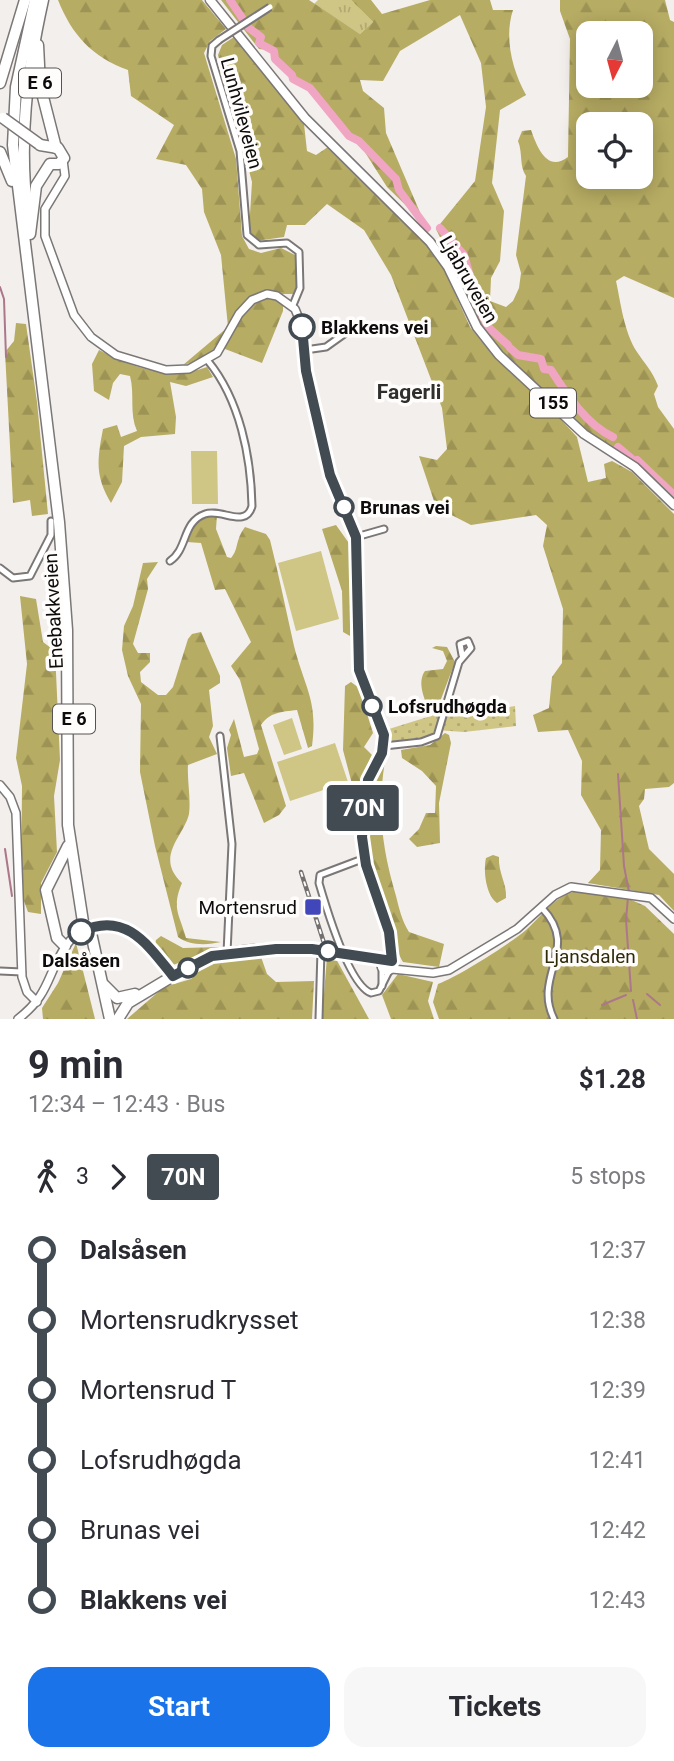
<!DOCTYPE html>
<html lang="en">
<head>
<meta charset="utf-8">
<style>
	:root { --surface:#fff; --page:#f7f7f7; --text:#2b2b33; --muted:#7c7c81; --accent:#1a73e8 }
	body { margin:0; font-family:Roboto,sans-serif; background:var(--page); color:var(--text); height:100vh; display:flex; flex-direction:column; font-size:26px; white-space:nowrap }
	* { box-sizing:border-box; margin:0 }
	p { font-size:23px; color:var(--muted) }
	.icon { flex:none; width:38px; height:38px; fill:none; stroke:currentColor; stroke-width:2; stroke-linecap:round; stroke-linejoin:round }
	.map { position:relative; height:1019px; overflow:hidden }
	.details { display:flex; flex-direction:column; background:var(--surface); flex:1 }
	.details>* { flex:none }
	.badge { padding:0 14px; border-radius:5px; font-size:24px; line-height:46px }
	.needle { width:46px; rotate:186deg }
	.fabs { position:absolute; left:576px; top:21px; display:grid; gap:14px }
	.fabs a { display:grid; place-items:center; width:77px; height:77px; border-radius:14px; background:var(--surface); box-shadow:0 4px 18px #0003; font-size:35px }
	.map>.badge { position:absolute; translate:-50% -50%; box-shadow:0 0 0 4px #fff }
	.legs { display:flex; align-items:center; gap:10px; height:77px; padding:0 28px; font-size:23px }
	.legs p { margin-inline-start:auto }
	.overview { display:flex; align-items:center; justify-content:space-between; height:119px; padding:0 28px }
	h1 { font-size:38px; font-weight:700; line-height:52px }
	.primary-button { display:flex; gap:14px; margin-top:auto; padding:14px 28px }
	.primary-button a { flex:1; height:80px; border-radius:21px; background:var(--accent); color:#fff; font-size:28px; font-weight:700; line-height:80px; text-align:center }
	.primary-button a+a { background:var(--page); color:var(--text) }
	ul { padding:0 28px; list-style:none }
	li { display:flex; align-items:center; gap:24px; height:70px; font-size:26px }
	li i { display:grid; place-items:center; width:10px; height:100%; margin:0 9px; background:currentColor }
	li i::after { content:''; width:18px; height:18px; margin:-9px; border:5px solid; border-radius:50%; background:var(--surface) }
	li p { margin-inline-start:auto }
	li:first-child i { background:linear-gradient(#0000 50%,currentColor 0) }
	li:last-child i { background:linear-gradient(currentColor 50%,#0000 0) }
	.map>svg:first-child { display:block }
	.grass { fill:url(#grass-tufts) }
	.forest { fill:url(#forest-firs); fill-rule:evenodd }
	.park { fill:url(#park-dots) }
	.pitch { fill:#cfc585 }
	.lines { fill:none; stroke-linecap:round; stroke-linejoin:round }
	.stream { stroke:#ac778b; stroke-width:2 }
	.river { stroke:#f0a5c2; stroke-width:8 }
	.street-casing { stroke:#7b7776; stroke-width:9 }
	.secondary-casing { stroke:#7b7776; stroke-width:10 }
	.primary-casing { stroke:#7b7776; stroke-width:11 }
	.highway-casing { stroke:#7b7776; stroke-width:13 }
	.street { stroke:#fff; stroke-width:5 }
	.secondary { stroke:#fff; stroke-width:7 }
	.primary { stroke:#fff; stroke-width:8 }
	.highway { stroke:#fff; stroke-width:10 }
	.rail-casing { stroke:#73706f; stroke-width:4.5 }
	.rail { stroke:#fffdfc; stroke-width:2; stroke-dasharray:5; stroke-linecap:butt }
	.street-bridge-casing { stroke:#7b7776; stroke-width:9; stroke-linecap:butt }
	.secondary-bridge-casing { stroke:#7b7776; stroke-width:10; stroke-linecap:butt }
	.highway-bridge-casing { stroke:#7b7776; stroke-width:13; stroke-linecap:butt }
	.street-bridge { stroke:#fff; stroke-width:5 }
	.secondary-bridge { stroke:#fff; stroke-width:7 }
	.highway-bridge { stroke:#fff; stroke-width:10 }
	.line-1-casing { stroke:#fff; stroke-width:16 }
	.line-1 { stroke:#424a52; stroke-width:10 }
	.stop-1-dot { fill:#fff; stroke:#424a52; stroke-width:3.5 }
	.poi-dot { fill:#4246bb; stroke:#fffdfc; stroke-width:2.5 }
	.labels { text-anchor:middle; stroke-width:7; stroke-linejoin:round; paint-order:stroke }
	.shield { fill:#fffdfc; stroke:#565453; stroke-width:2 }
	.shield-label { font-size:18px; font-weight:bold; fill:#0d0b0b }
	.street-label { font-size:19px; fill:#0d0b0b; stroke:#fffdfc }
	.stop-label { font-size:19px; font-weight:bold; fill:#0d0b0b; stroke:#fffdfc; text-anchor:start }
	.poi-label { font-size:19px; fill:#0d0b0b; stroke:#fffdfc; text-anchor:end }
	.park-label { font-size:19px; fill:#2f2b09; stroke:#fffdfc }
	.neighbourhood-label { font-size:21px; font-weight:bold; fill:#312f2d; stroke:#fffdfc }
</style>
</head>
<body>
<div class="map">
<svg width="674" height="1019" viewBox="0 0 674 1019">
	<defs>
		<pattern id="grass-tufts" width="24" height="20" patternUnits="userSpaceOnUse" patternTransform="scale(1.75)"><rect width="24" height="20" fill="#cfc585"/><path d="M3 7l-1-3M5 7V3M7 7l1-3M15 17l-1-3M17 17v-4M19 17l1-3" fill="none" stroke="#b1a872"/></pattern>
		<pattern id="forest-firs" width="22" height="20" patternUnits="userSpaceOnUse" patternTransform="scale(1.75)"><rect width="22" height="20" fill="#b7ac63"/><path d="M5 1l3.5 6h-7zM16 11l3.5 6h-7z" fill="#9c9355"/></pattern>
		<pattern id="park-dots" width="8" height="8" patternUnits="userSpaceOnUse" patternTransform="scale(1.75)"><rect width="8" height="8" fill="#cfc585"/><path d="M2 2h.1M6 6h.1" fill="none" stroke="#b1a872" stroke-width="1.8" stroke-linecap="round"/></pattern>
	</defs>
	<rect width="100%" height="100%" fill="#f3efed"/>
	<polygon class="grass" points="318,0 351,0 373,22 360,34 314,4"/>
	<g class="forest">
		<path d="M58 0H202L226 29 210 41 204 53 236 159 242 236 249 249 261 253 281 248 297 256 296 294H283V311L262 363 217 346 205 359 183 365 228 327 221 255 204 212 202 189 186 165 156 159 174 125 131 96 128 70C92 57 72 35 58 0Z"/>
		<path d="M221 0H309L360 34 373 22 351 0H371L382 14 430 0H490L493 10H513C504 37 512 70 526 95L500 110 492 183 504 211 500 261 491 278 490 301 506 307 513 301 519 288 521 273 516 255 526 176C519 166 523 153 518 141L522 131 531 130C537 147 547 173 568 157L570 39 560 11V0H665L670 20 674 22V298L624 276 616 281C621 304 624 332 637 352 645 364 653 372 658 386L654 394 658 407 674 429V502L617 452 590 433 488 338 436 229 475 181 486 107 481 63 460 15 400 51 383 81 360 80 363 91 384 108 386 133 425 224 387 187 361 146 269 50 259 49ZM588 33H640V86H588ZM588 124H640V177H588Z"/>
		<polygon points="234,37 304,124 307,151 316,155 328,147 427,244 444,269 470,327 495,358 546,403 577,437 588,482 606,478 604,464 612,461 632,472 674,514 674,783 669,787 645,789 644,799 639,806 649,849 674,874 674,911 659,895 588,883 600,870 601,830 581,795 582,761 568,730 538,732 533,715 549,708 552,677 562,663 563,609 543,546 547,525 536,515 471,525 436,507 419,456 437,460 447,449 442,408 391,275 364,230 327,204 305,225 287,225 284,237 256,241 249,230 252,182 218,55 222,45"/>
		<polygon points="16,323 26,324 37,402 48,514 32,516 30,500 13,503 5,352 14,341"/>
		<path d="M99 350C135 368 168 381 207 367L213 377 186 386 170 382 176 417 175 434 141 437 124 446 122 482 111 503C95 476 97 460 103 429L117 425 121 437 137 431C129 413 135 395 130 376L120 374 113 383 109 400 94 391 92 364Z"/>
		<path d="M209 515H217L216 529 227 557 231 558C239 549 235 540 245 527L266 534 270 540C279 575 286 611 294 646 305 689 318 700 312 746L308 748 297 710C281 712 270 712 261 725L286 806 279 815 264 823 244 773 231 776 227 748 231 735 229 730 234 719 244 757 257 754 259 749 240 680 231 666 251 642 225 589 215 590 201 543 187 542 197 522Z"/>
		<polygon points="336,525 351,546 353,579 350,636 343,632 342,591 322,529"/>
		<path d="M158 562 147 579 148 589 133 644 138 653H150V662L140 672 141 682 158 695H166L173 687 188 639 192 634 201 632 220 676V683L209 690 213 726 209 737 217 754 188 765C187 780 191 799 189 814 184 836 154 857 182 883 171 909 180 915 186 938L221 942C208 945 189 946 178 937L155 846 140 772 141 704 128 676 122 650 124 626 133 606 143 563Z"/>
		<polygon points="20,596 36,599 43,642 55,651 60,760 54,796 57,852 41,883 41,914 28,912 21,893 22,786 16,758 27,664"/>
		<path d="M436 646 447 647 455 662 438 707 429 710C424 698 417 682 425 671L443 669 447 661 443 651 432 648Z"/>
		<polygon points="351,682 359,688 373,733 364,747 372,755 363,776 356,830 354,812 344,791 352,784 343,750 345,686"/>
		<polygon points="445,733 449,735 451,743 439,803 440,843 417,847 409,839 419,829 426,813 435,813 436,786 422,771 402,758 401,750 430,745"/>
		<path d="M385 761C377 809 382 849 396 896 399 908 402 921 409 932L444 944 439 967 403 962C384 927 340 786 385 761Z"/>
		<path d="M493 855 499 857C498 873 507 883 506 898L497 903C486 895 483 871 486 858Z"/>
		<path d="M583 890 627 898 645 906 674 934V1019H439L433 1002 438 984C459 976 508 945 526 930 544 914 557 892 583 890Z"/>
		<polygon points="161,936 183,948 220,947 173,965 155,945 156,940"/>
		<polygon points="76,943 95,1019 43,1019 42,1008 58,983"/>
		<polygon points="260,954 267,974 276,982 314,981 312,1019 127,1019 164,987 191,979 210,960"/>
		<polygon points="327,957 335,957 369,1019 322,1019"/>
		<polygon points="398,974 433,982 428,1001 434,1019 391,1019 382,995"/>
	</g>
	<path class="park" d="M515 706 516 726 464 732 436 730C427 740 406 742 392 742L389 729 434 715 472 714Z"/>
	<g class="pitch">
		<polygon points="191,451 217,451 218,504 192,504"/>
		<polygon points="321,551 339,619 296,631 278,563"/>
		<polygon points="292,718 302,749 284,755 273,725"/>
		<polygon points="335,743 348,782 290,801 277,762"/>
	</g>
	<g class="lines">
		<g class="stream">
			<polyline points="0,287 4,299 6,357"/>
			<polyline points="618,774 624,866 629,892"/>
			<polyline points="5,849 12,896"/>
			<polyline points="628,897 626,920 631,991"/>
			<polyline points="647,994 660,1005"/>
			<polyline points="633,1000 637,1019"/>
			<polyline points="602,1005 626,995"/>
		</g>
		<g class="river">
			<polyline points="230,0 249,28 261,37 259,43 274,51 275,59 292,75 293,79 310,88 349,136 359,141 396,179 399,190 427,228"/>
			<polyline points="440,228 464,255 480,311 488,327 508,345"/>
			<path d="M510 348 518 355 541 359 544 369 551 370C567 395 587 425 613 437"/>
			<polyline points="618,447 631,458"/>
			<polyline points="637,460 674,495"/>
		</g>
		<g class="street-casing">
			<g id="street">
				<polyline points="219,40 212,46 211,56 240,151 247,235 259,245 287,243 299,252 300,288 293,305"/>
				<polyline points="305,350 326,347 347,332"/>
				<polyline points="356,537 384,529"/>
				<path d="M170 561C188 549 182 522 205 514 221 508 246 529 252 506 251 457 240 400 208 361"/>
				<polyline points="0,568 13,578 30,576 51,535 51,521"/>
				<polyline points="220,736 232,844 227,953"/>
				<polyline points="384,746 421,742 437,736 459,662 471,648 468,641 460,644 462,655"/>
				<path d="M365 858 320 875 319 883C326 907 349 985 371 993L379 991 389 971"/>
				<path d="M542 908C581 949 532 975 554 1019"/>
				<polyline points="382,969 382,986"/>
				<polyline points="0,971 22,972"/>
				<polyline points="319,1019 321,950"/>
			</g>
		</g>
		<g class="secondary-casing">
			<g id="secondary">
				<path d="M63 160 65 176 45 209V236L74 315 91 337 116 355 166 370 189 369 217 353 239 314 252 300 267 294 277 296 295 309 302 326 306 371 330 475 356 537 359 670 384 742C383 755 374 763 369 776 362 795 361 820 362 841 365 881 398 920 392 961"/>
				<polyline points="0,785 10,797 16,813 22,977 27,992 37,1002"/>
				<polyline points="357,956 384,961"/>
				<circle cx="387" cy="965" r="6"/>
				<polyline points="392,969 433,973 449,970 517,929 555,895 571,887 651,898 674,919"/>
				<path d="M18 1019C50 994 46 977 65 947 71 938 80 931 91 927 130 913 152 949 173 976 186 969 198 960 212 956 249 945 299 945 337 952"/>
			</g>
		</g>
		<g class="primary-casing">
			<polyline id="primary" points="210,0 305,118 430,242 448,267 477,327 499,355 584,434 635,467 674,505"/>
		</g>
		<g class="highway-casing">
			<g id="highway">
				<polyline points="35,0 16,87 13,145 59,522 67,630 68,825 83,922"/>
				<polyline points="38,45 40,85 56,148"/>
				<polyline points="0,83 25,0"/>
				<polyline points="0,152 12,181"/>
				<path d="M28 216C18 142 27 72 43 0"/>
				<polyline points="30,234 36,186 50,164 59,164 64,158 58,148 40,145"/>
				<polyline points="91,933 110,1019"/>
				<polyline points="65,946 57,938 46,890 68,846"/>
				<polyline points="104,985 117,998 135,994"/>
				<polyline points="118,1019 128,1003 173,976"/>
			</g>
		</g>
		<use href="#street" class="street"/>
		<use href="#secondary" class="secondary"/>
		<use href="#primary" class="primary"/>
		<use href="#highway" class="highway"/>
		<g class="rail-casing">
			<polyline id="rail" points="301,872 324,943"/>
		</g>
		<use href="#rail" class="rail"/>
		<g class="street-bridge-casing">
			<polyline id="street-bridge" points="219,40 270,7"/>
		</g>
		<g class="secondary-bridge-casing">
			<polyline id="secondary-bridge" points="337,952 357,956"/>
		</g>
		<g class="highway-bridge-casing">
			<g id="highway-bridge">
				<polyline points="3,118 39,144"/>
				<polyline points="83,922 86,936"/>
			</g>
		</g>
		<use href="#street-bridge" class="street-bridge"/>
		<use href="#secondary-bridge" class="secondary-bridge"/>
		<use href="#highway-bridge" class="highway-bridge"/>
	</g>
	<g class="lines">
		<g class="line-1-casing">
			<path id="line-1" d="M81 932C125 910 148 945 173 976L212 956 276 949H312L392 961 389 932 366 865 362 837 368 780 382 753 384 735 359 670 356 537 330 475 306 371 302 327"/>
		</g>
		<use href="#line-1" class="line-1"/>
	</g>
	<g class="stop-1-dot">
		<circle cx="302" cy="327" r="12"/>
		<circle cx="344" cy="507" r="9"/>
		<circle cx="372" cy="706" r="9"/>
		<circle cx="81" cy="932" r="12"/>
		<circle cx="328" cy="951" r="9"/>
		<circle cx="188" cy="968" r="9"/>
	</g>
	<rect class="poi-dot" x="304" y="898" width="18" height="18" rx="3.5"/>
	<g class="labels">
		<g class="shield">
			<rect x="19" y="68.5" width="42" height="29" rx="5"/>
			<rect x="530" y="388.5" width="46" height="29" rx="5"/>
			<rect x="53" y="704.5" width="42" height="29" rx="5"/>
		</g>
		<g class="shield-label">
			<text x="40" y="89">E 6</text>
			<text x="553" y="409">155</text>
			<text x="74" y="725">E 6</text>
		</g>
		<g class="street-label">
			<text transform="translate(242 113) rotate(75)" y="7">Lunhvileveien</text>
			<text transform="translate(469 279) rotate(60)" y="7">Ljabruveien</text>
			<text transform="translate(53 611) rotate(-93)" y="7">Enebakkveien</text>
		</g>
		<g class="stop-label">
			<text x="321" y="334">Blakkens vei</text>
			<text x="360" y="514">Brunas vei</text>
			<text x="388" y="713">Lofsrudhøgda</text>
			<text x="81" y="967" text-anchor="middle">Dalsåsen</text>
		</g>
		<g class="poi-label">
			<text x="297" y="914">Mortensrud</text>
		</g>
		<g class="park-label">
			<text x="590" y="963">Ljansdalen</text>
		</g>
		<g class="neighbourhood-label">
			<text x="409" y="399">Fagerli</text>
		</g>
	</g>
</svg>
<div class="fabs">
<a><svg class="needle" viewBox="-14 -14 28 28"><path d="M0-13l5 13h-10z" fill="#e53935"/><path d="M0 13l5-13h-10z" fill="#7c7c81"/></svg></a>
<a><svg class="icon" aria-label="locate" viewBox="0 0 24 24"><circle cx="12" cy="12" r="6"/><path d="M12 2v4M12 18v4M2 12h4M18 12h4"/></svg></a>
</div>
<b class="badge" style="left:363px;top:808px;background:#424a52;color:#fff">70N</b>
</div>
<section class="details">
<div class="overview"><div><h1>9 min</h1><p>12:34 – 12:43 · Bus</p></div><b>$1.28</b></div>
<div class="legs"><svg class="icon" aria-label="walk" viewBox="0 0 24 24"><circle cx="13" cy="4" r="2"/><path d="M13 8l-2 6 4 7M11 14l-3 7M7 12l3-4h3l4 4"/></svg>3<svg class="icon" aria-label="forward" viewBox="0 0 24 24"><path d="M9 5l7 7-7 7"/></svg><b class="badge" style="background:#424a52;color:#fff">70N</b><p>5 stops</p></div>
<ul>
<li><i style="color:#424a52"></i><b>Dalsåsen</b><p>12:37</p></li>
<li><i style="color:#424a52"></i><span>Mortensrudkrysset</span><p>12:38</p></li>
<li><i style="color:#424a52"></i><span>Mortensrud T</span><p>12:39</p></li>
<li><i style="color:#424a52"></i><span>Lofsrudhøgda</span><p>12:41</p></li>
<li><i style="color:#424a52"></i><span>Brunas vei</span><p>12:42</p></li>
<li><i style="color:#424a52"></i><b>Blakkens vei</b><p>12:43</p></li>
</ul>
<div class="primary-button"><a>Start</a><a>Tickets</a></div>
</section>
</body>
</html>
